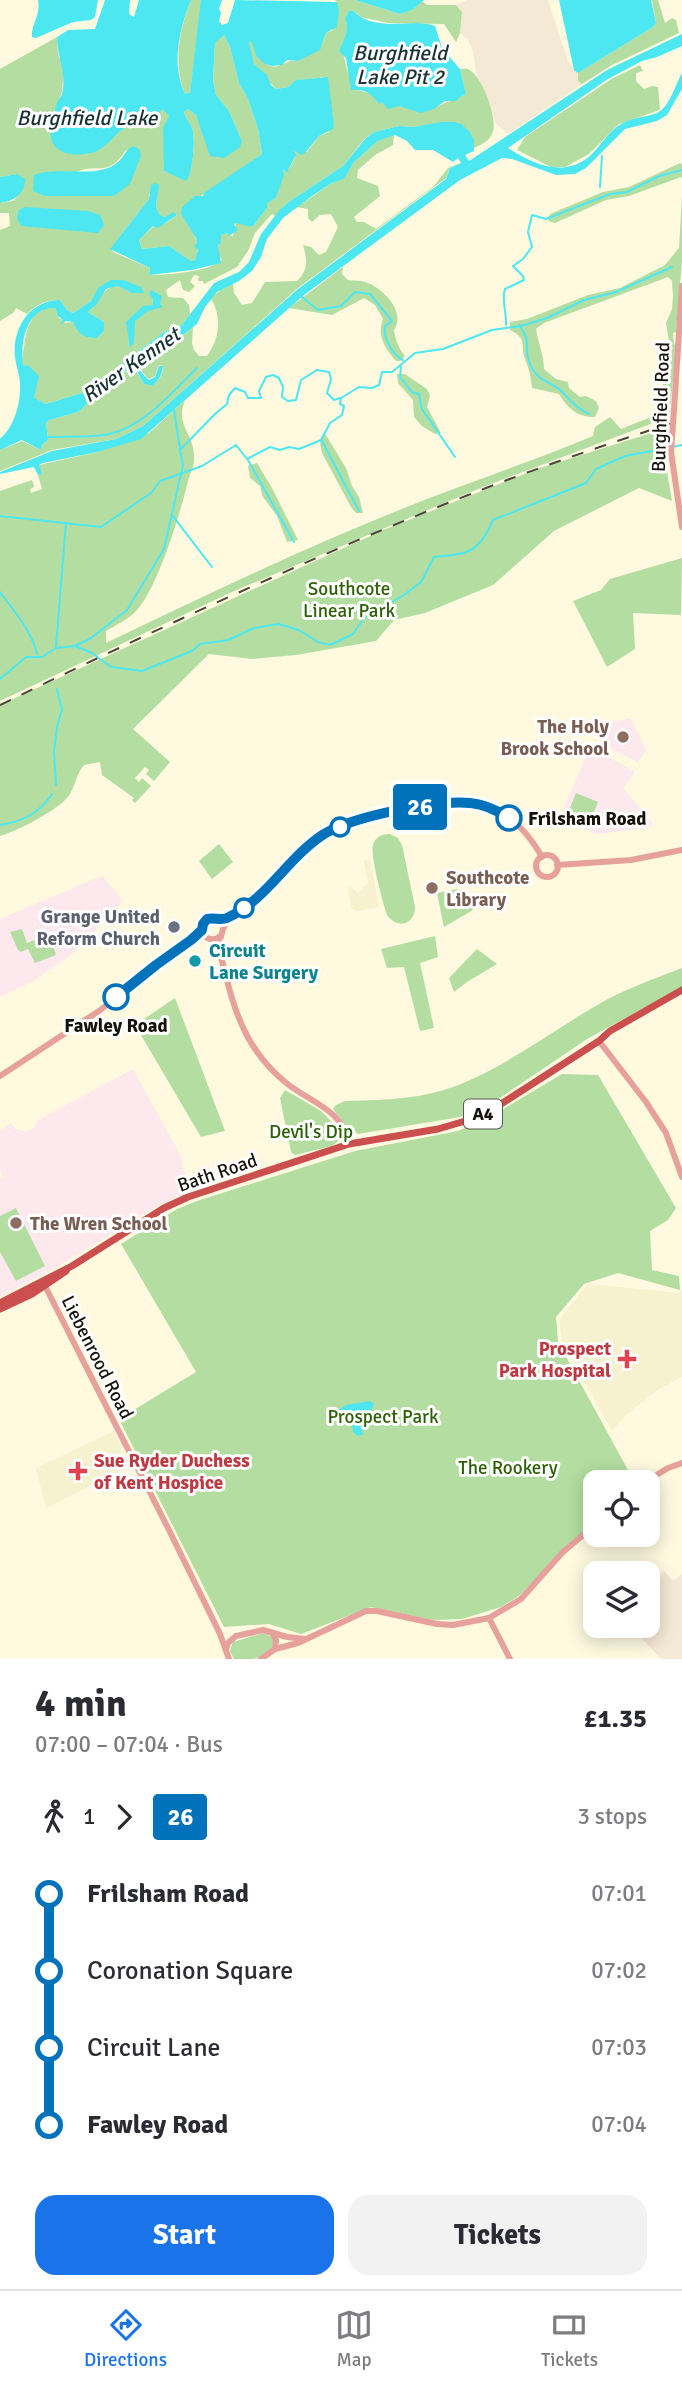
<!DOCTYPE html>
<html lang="en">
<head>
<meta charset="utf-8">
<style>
	:root { --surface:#fff; --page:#f2f2f3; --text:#2b2b33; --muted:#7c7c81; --line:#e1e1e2; --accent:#1a73e8 }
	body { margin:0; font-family:Signika,sans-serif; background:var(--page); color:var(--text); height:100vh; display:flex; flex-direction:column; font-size:26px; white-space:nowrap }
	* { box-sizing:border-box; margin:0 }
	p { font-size:23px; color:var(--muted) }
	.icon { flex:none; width:38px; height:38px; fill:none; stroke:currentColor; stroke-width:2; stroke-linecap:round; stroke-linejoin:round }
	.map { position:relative; height:1659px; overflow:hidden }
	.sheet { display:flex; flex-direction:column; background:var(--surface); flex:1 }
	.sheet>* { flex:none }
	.badge { padding:0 14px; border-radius:5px; font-size:24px; line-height:46px }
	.controls { position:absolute; left:583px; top:1470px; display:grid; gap:14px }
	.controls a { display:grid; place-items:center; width:77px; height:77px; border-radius:14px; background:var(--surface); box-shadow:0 4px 18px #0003; font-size:35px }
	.map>.badge { position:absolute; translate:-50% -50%; box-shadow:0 0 0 4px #fff }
	.legs { display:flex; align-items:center; gap:10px; height:77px; padding:0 35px; font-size:23px }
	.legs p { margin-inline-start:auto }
	.overview { display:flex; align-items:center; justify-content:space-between; height:119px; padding:0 35px }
	h1 { font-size:38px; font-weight:800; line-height:52px }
	.cta { display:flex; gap:14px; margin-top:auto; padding:14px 35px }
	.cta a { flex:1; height:80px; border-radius:21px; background:var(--accent); color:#fff; font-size:28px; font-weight:800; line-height:80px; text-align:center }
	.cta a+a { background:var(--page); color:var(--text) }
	ul { padding:0 35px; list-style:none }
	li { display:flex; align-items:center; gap:24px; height:77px; font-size:26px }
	li i { display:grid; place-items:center; width:10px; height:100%; margin:0 9px; background:currentColor }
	li i::after { content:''; width:18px; height:18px; margin:-9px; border:5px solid; border-radius:50%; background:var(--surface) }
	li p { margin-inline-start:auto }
	li:first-child i { background:linear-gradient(#0000 50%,currentColor 0) }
	li:last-child i { background:linear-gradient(currentColor 50%,#0000 0) }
	.tab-bar { display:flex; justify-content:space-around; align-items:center; height:98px; border-top:2px solid var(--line); background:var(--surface); font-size:19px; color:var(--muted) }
	.tab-bar a { display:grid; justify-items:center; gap:4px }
	.tab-bar .active { color:var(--accent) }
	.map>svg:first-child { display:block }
	.built { fill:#f6f1cf }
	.industrial { fill:#f4e9d4 }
	.education { fill:#fde8ee }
	.green { fill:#b4dda1; fill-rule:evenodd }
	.water { fill:#4de7f1 }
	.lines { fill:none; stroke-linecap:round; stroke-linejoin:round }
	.stream { stroke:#4de7f1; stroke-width:2 }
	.tertiary { stroke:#e7a19c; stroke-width:6 }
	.primary { stroke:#cb4f4e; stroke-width:7 }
	.rail { stroke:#4b483b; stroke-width:2; stroke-dasharray:12 12; stroke-linecap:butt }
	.tertiary-bridge { stroke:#e7a19c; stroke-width:6 }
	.line-1-casing { stroke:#fff; stroke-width:16 }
	.line-1 { stroke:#0072bc; stroke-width:10 }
	.education-dot { fill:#8d6e63; stroke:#fff; stroke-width:2.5 }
	.stop-1-dot { fill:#fff; stroke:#0072bc; stroke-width:3.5 }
	.worship-dot { fill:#6b7280; stroke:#fff; stroke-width:2.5 }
	.culture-dot { fill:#0f9aa8; stroke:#fff; stroke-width:2.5 }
	.health-dot { fill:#e0444e; stroke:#fff; stroke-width:2.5 }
	.labels { text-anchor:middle; stroke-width:6; stroke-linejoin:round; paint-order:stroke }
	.shield { fill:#fff; stroke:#5a5953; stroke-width:2 }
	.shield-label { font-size:18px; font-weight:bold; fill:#141209 }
	.street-label { font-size:19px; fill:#141209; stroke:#fff }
	.park-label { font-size:19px; fill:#2e6007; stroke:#fff }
	.education-label { font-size:19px; font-weight:bold; fill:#785e54; stroke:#fff; text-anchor:start }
	.stop-label { font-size:19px; font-weight:bold; fill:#141209; stroke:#fff; text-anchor:start }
	.worship-label { font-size:19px; font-weight:bold; fill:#5b616d; stroke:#fff; text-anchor:end }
	.culture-label { font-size:19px; font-weight:bold; fill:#0d838f; stroke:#fff; text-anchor:start }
	.health-label { font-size:19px; font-weight:bold; fill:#be3a42; stroke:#fff; text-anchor:end }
	.water-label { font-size:21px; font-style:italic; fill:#193233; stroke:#fff }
</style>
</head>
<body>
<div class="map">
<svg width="682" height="1659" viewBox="0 0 682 1659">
	<rect width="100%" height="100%" fill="#fef9df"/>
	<g class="built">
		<polygon points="370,859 379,907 357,911 352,909 348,891 350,886 358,893 368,883 364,861"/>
		<polygon points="588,1284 678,1293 682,1289 682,1377 657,1390 625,1416 612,1431 562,1342 559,1320"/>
		<polygon points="114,1431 129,1466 46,1508 36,1468"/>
	</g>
	<g class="industrial">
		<polygon points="467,0 548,0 568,61 578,73 578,81 582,84 508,134 495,123 491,108 477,77 473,51 468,40 460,33 462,12 456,5"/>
		<polygon points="664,1571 673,1581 682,1574 682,1659 661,1659 630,1626 648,1626 648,1582"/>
	</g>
	<g class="education">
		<polygon points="630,718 646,750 638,762 605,745 611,722"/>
		<polygon points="589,749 610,758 635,772 623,788 653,824 649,828 596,834 561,816"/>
		<polygon points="102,876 123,901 106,917 83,944 64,960 33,981 0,997 0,919"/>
		<polygon points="133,1069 182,1159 182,1166 192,1190 154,1208 57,1267 0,1297 0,1180 4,1177 0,1170 0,1132 11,1123 15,1129 27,1132 34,1128 37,1121"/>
	</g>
	<g class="green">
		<path d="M191 0H201L202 4 190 93 185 95C173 63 179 31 191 0Z"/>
		<path d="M335 0H355L400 14 412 10 422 1 427 5H456L462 12 460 33 456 42 444 24 388 23 361 17 354 11H349L345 18C349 28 347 38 341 47 346 62 347 76 355 89L371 94 379 103 382 102 386 106H399L424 112 466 94 460 69C466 69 467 68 471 71 483 79 499 121 492 134 489 141 481 145 474 148V140L448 122 413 127 399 126 374 132 364 139 343 166 287 203 275 216 272 214 255 233 248 251 237 267 204 284 203 281H198L199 276 194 275 190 282 195 286 189 292 183 290 180 280 166 290 168 297 183 298 189 305 190 314 181 326 164 332 85 392 46 404 34 399C35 387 40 369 23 365L22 360C26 339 25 307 55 308L59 318 63 320 62 323 73 322C77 333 85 339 97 338L104 331V322L88 312C103 302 98 288 119 286L132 293 141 287 102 285 91 301 73 313 67 310 60 300C46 300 37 304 27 314L16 308 13 313 0 321V230L10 226 9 213H0V203L13 201 21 192 17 174 0 177V69L57 37 58 55 64 65 62 92 54 112 53 127 119 132 125 126 138 123 162 108 169 115 164 171 186 180C193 173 196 138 192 128 190 121 185 119 184 112L188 109 196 115 201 126 242 141 229 111 216 95 213 80 215 43 224 35 230 47 239 83 248 99 258 129 262 154 201 196 181 214C191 229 203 242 195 260L191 261 169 246 142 249 139 240 154 226 166 223 177 215 165 217 159 214 156 206 157 200 149 193V199L111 248 113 252 150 268 149 275C167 275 209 272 222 260L217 252 221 235 226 233 230 236H233L236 223 239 222 251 227 254 225 267 208 266 203 276 198 283 171 288 170 295 158 292 150 307 152 319 136 329 132 323 77C310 80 298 77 288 87L276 89 253 64 249 42 252 41C258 53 264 72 281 65 289 62 289 60 298 61L322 45 326 33 333 30 337 2ZM126 150 141 156 134 170 114 196H45C55 189 66 178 77 172 98 162 107 179 126 150Z"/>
		<polygon points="652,0 658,0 665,23 672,18 676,20 679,33 612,65 582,84 578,81 578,73 653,27 656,23"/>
		<polygon points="640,65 643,71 636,73 636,81 644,89 652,86 658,87 660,109 657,111 619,124 589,154 565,167 551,167 517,150 525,137 613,78"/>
		<path d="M394 135 393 145 375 155 358 170 357 178 378 186 380 196 354 217 357 222H364L376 229 434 186 448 168 461 163 450 168 446 178 298 288 143 426 116 439 52 450 0 471V450L22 441 41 450 42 445 48 440 46 423 49 420 78 412 133 366 144 384 152 386C159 381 163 374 163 366L159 365 155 376 149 379C143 375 141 368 137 362L168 340 180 338 193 327 192 343 194 350 199 356H207C220 338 222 318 211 298L222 289 233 284 234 293 242 305 252 303 265 282 297 281C309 269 307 260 303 245L311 247 319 255 326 252 338 227 331 214 320 215 312 222 308 218V209L297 207 332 183 344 179 354 162 378 141Z"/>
		<polygon points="680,163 682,164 682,178 681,177 629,196 606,200 555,223 548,221 550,214 603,192 629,187"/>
		<path d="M682 196V261L676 332 673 333 674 344 677 343 669 417 483 487 234 591 0 701V491L32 480 34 487 30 489 31 493 42 489 38 475 41 474 39 465 97 452 149 433 185 400C174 427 196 433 194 460 194 467 190 474 188 481 181 511 158 587 137 610 129 619 116 625 106 631V643C218 589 331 535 448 491 496 473 545 456 593 436L595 427 610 417 621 429 661 413 662 389 670 347 666 323 672 309 673 296 672 281 668 277 544 323 536 329C538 343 544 355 544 369L556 379 568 382 569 388 580 397 586 396 596 401 599 408 595 417C578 418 567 408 559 394L532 388C531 377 529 369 525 359 520 344 528 339 510 330V322L527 319 588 295 620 288 665 265 679 248Z"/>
		<path d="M343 267 342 274 348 280C353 281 360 280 365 282 382 287 407 312 394 330 396 341 398 347 405 356L400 361H396C384 347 377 336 383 319L375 305 364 298 332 315 289 308Z"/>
		<polygon points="397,374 405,374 427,389 430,396 427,407 441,433 435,434 422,426 414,417 413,400 398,383"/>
		<path d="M667 428V472L672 501 639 488 554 531 493 585 425 613 394 620 376 641 296 655 252 659 209 654 133 729 170 762 154 781 146 774 149 770 145 767 135 778 139 782 142 778 151 786 135 803 132 800 134 798 102 775 100 762 84 765C76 774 76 784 70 794 62 808 16 832 0 836V705L381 531 537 469Z"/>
		<polygon points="324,432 346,468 352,486 359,497 363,513 356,513 351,507 322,453 320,443"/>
		<polygon points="257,463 272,488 298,540 287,542 277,516 263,497 260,486 250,478 248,466"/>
		<polygon points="682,558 681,615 633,613 635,649 607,667 573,601 601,590 610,579"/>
		<polygon points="576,793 598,802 590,822 568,813"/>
		<path d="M390 834 398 838 402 845 415 907C415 924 398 930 387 915 383 903 370 856 373 845 375 837 382 834 390 834Z"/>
		<polygon points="219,844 233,862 212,879 199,861"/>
		<polygon points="457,889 473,910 444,927 437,893"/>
		<polygon points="22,929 27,943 50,934 56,955 35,963 28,949 21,952 18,950 10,932"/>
		<polygon points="435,936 438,957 420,963 434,1028 420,1031 404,967 387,968 381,949"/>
		<polygon points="477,949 497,964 467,982 454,992 449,978"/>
		<path d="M682 968V987L587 1039 497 1100 460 1117 358 1134 346 1126 333 1109 336 1105 345 1101C377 1100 409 1100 440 1091 492 1077 552 1031 599 1004 625 989 654 979 682 968Z"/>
		<polygon points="175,998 225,1131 201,1137 135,1025"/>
		<polygon points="562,1074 598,1075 676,1208 668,1220 650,1231 652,1270 679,1276 680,1290 618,1273 584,1284 556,1317 558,1342 629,1472 627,1482 595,1482 595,1521 519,1596 501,1607 462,1619 433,1620 371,1607 301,1634 269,1624 224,1627 119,1419 196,1372 121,1244 177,1209 197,1201 355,1151 458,1131 495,1114"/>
		<polygon points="285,1090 321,1111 340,1130 341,1139 332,1146 295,1155 291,1152 280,1098"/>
		<polygon points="16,1208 45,1266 16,1281 0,1252 0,1216"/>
		<path d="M263 1633C286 1640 266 1657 253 1659 247 1659 240 1659 234 1659L230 1651 233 1642Z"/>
	</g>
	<g class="water">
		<path d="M38 0H98L95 17 91 20 73 22 36 38 32 37C31 24 41 16 38 0Z"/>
		<path d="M105 0H130L129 14 134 17 139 0H191C179 30 171 64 185 94L190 93 201 0H222L219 9 221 13 219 21 222 25 228 23 235 0 337 2 339 11 337 27 326 33 320 50 298 61 287 60 282 65 272 66 265 64 256 56 252 42H249L254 64 267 75 271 85 276 89 288 87 296 80 328 77 334 124 333 129 319 136 304 154 301 155 293 150 296 155 288 170 289 173 283 170 284 175 276 198 267 203V208L254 225 251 227 236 223 234 225 238 230 229 236 227 233 221 235V242L218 246 221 263 192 270 149 275 150 268 110 249 149 199 151 185 155 183 159 185 156 206 159 214 165 217 174 212 177 215 158 228 153 226 139 240 142 249 169 246 191 261 195 260 198 250 194 246 197 243 196 238 181 214 182 207 195 196H203L204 193 262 154 258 129 248 99 239 83 230 47 224 35 215 43 213 80 216 95 229 111 242 141 240 147 224 158 210 156 196 115 188 109 184 112C185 119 190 121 192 128 196 138 193 173 186 181L164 171 163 128 169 116 162 109C153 124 129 121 117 134 111 140 105 147 97 151 82 157 55 157 51 138 49 131 53 131 54 124 56 117 53 110 57 103 58 99 61 97 62 94 67 73 57 57 57 37L68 30 95 29Z"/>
		<polygon points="355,0 424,0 412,10 400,14"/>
		<polygon points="559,0 651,0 656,23 653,27 578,73 574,70"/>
		<path d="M349 11H354C373 33 412 18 435 26L442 48 460 69 466 94 460 97 456 101H445L434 109 421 113 399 106 388 109 382 102 379 104C371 93 364 89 351 90L346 58 339 51C344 39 350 31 345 18Z"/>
		<path d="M682 34V46L657 57 642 61 608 79 508 148C533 164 564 179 591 155 601 145 609 131 621 124 632 117 645 118 657 113 670 107 675 85 682 73V89L667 115 657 121 625 129 586 168 575 174 556 175 512 159 502 158 460 180 304 295 141 439 97 452 43 463 39 465 42 474 38 475 34 467 0 474V472L52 451 116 439 143 426 298 289 446 179 450 168 461 163 458 158 453 162 433 150H415L407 141 395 135 378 141 354 162 344 179 332 183 312 196 283 218 267 239 261 257 252 271 239 281 217 292 205 307 197 324 183 335 168 340 137 362 142 373 149 380 155 377 159 366H163C162 374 159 381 152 386L144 384 133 365 78 412 49 420 46 423 48 440 42 445 41 450 22 440 0 450V439C14 427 21 404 20 384 20 375 16 366 15 357 12 328 30 300 60 300L67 310 73 313 91 301 99 287 111 280H123L141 287 144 293H132L118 286 106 289 97 304 88 312 104 322V331L97 338C84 339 77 333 73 322L66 321 60 325 63 320 58 316 55 308C26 307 20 343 23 365L29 366 39 376 34 398 46 404 85 392 164 332 181 326 214 283 239 272 249 262 261 234 278 212 287 203 343 166 365 139 374 132 399 126 413 127 441 122H454L461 124 469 131 474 140V151L465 155 469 161 607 70Z"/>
		<path d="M133 146 139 149 141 156 130 184 114 196H45L33 191 34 175C58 165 98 180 118 162 124 157 125 150 133 146Z"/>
		<path d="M17 174 25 179C25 195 13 201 0 203V177Z"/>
		<polygon points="25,207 88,211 100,215 104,225 98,233 21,226 17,218 19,210"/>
		<polygon points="151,290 162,296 160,304 163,307 148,311 135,321 134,342 130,348 126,322 143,306 153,305 153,299 149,294"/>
		<path d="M370 1401 374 1404 364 1430 361 1431 364 1434 358 1436 353 1432C353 1421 349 1422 342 1414L346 1410H338L346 1405Z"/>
	</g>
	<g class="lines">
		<g class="stream">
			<polyline points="600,187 602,156"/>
			<path d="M302 297 318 310 341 306 355 292 370 294 392 321 385 326C383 337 392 355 403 360"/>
			<path d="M506 325C507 313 501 300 505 289L524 280 523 276 513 266 523 259 532 247 528 232 532 215 546 219 610 194 627 192 659 176 682 170"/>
			<path d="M519 325C533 344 523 345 529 361 535 380 547 380 560 390 572 401 572 405 589 414"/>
			<polyline points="401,367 400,377 412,392 419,394 422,409 455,457"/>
			<polyline points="174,410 180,449"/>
			<path d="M48 437C68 436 90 438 109 434 145 426 172 392 197 368"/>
			<polyline points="322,441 359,511"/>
			<polyline points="673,447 682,445"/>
			<polyline points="248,460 294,542"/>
			<polyline points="172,515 212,567"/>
			<polyline points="0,516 101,527 151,493 160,481 202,466 236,445 247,459 270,447 280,450 289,447 299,449 314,443 321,440 330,423 342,415 344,406 340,404 341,398 359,387 372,388 379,385 382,372 392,372 415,353 443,349 492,330 521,326 547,318 584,300 616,292 672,267"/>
			<path d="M0 592C13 610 32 631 37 654"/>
			<polyline points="56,646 66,523"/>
			<polyline points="75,646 91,638 127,610 164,549 183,465 180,450 215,414 227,404 229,395 235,388 245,392 248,398 261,398 259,391 266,377 273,375 279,378 283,387 282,397 288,401 296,400 301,380 317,370 329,372 331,379 327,393 334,400 340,398"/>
			<path d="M0 679 26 657H42L56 648 75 646 92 653 111 667 142 671 192 651 200 644 228 640 254 628 278 624 299 630 318 642 330 645 353 634 364 618 404 595 421 582 434 557C468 554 479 553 493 520L586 483 596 469 625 456 667 448"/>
			<polyline points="56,785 54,752 57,727 62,709 57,689"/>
			<path d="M0 825C23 821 39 814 52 794"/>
		</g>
		<g class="tertiary">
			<polyline points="674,410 682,286"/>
			<polyline points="671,452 682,527"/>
			<circle cx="547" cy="866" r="11"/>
			<polyline points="557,865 631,860 682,850"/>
			<path d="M224 927 220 920 211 918 203 924 202 932C206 940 213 941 221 937 222 934 222 930 224 927 230 915 246 907 256 898 279 876 298 848 327 833 350 820 377 815 404 810 466 799 507 795 542 857"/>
			<path d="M219 937C219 952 223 966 227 980 237 1021 252 1055 285 1082 309 1102 343 1109 349 1144"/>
			<polyline points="599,1041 646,1102 666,1133 682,1177"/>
			<polyline points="0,1076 99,1011 202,931"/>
			<polyline points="43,1282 167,1526 220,1634 229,1659"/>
			<polyline points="645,1482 668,1468 682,1463"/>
			<polyline points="489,1618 510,1659"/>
			<polyline points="226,1649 228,1643 236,1636 263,1630 287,1637 305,1639"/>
			<polyline points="275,1649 298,1643 366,1611 377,1611 437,1624 453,1625 489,1618 521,1599 563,1552 595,1525"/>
			<polyline points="261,1659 275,1649 276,1640 272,1633"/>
		</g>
		<g class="primary">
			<polyline points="0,1303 72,1266 164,1208 188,1197 349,1144 438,1129 472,1119 501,1104 599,1041 610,1031 682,990"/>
			<polyline points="0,1309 32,1294 66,1271"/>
		</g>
		<path class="rail" d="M0 705C159 628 321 552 486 488 551 463 616 441 682 420"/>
		<polyline class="tertiary-bridge" points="671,452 674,410"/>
	</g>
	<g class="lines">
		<g class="line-1-casing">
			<path id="line-1" d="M116 997 156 965 191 940 202 930 203 924 207 919C215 917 220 921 227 918 267 900 288 857 324 834 354 816 435 800 470 803 484 804 498 811 509 818"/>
		</g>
		<use href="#line-1" class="line-1"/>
	</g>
	<g class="education-dot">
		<circle cx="623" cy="737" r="7"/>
		<circle cx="432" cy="888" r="7"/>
		<circle cx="16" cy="1223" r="7"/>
	</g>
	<g class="stop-1-dot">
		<circle cx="509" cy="818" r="12"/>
		<circle cx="340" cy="827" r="9"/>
		<circle cx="244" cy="908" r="9"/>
		<circle cx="116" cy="997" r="12"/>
	</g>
	<circle class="worship-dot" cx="174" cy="927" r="7"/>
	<circle class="culture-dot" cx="195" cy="961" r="7"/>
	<g class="health-dot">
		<path d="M623.5 1348.5h7v7h7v7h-7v7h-7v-7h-7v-7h7z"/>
		<path d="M74.5 1460.5h7v7h7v7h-7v7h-7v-7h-7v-7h7z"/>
	</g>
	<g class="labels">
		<rect class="shield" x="464" y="1099.5" width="38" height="29" rx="5"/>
		<g class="shield-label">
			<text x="483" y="1120">A4</text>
		</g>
		<g class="street-label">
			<text transform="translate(660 407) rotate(-88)" y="7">Burghfield Road</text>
			<text transform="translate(217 1172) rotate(-19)" y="7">Bath Road</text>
			<text transform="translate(98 1357) rotate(63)" y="7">Liebenrood Road</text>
		</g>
		<g class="park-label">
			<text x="349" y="595">Southcote<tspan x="349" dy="22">Linear Park</tspan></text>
			<text x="311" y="1138">Devil's Dip</text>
			<text x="383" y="1423">Prospect Park</text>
			<text x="508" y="1474">The Rookery</text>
		</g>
		<g class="education-label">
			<text x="609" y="733" text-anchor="end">The Holy<tspan x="609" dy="22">Brook School</tspan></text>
			<text x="446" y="884">Southcote<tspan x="446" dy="22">Library</tspan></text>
			<text x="30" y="1230">The Wren School</text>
		</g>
		<g class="stop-label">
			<text x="528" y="825">Frilsham Road</text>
			<text x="116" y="1032" text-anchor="middle">Fawley Road</text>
		</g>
		<g class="worship-label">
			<text x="160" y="923">Grange United<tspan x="160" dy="22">Reform Church</tspan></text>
		</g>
		<g class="culture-label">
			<text x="209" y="957">Circuit<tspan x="209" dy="22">Lane Surgery</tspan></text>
		</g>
		<g class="health-label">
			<text x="611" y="1355">Prospect<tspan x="611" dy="22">Park Hospital</tspan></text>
			<text x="94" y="1467" text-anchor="start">Sue Ryder Duchess<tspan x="94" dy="22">of Kent Hospice</tspan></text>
		</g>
		<g class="water-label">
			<text x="400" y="60">Burghfield<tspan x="400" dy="24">Lake Pit 2</tspan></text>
			<text x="87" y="125">Burghfield Lake</text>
			<text transform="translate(131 365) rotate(-35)" y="7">River Kennet</text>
		</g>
	</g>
</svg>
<div class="controls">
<a><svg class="icon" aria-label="locate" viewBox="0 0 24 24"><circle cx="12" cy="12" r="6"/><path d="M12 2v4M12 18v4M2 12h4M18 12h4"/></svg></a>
<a><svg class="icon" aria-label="layers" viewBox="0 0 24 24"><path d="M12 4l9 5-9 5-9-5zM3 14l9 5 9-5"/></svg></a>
</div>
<b class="badge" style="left:420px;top:807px;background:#0072bc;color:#fff">26</b>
</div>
<section class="sheet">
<div class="overview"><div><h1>4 min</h1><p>07:00 – 07:04 · Bus</p></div><b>£1.35</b></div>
<div class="legs"><svg class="icon" aria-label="walk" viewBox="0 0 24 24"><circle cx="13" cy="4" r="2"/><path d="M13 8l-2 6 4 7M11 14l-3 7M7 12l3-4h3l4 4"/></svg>1<svg class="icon" aria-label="forward" viewBox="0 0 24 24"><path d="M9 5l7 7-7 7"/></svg><b class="badge" style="background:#0072bc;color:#fff">26</b><p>3 stops</p></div>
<ul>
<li><i style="color:#0072bc"></i><b>Frilsham Road</b><p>07:01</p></li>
<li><i style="color:#0072bc"></i><span>Coronation Square</span><p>07:02</p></li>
<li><i style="color:#0072bc"></i><span>Circuit Lane</span><p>07:03</p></li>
<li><i style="color:#0072bc"></i><b>Fawley Road</b><p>07:04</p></li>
</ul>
<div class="cta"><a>Start</a><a>Tickets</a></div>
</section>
<nav class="tab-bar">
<a class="active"><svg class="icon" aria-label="directions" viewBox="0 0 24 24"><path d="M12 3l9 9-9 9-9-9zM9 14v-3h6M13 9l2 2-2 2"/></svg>Directions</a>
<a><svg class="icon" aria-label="map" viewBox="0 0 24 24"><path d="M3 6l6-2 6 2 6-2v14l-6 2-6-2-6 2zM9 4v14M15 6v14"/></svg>Map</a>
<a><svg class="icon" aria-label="tickets" viewBox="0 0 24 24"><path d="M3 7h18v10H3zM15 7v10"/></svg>Tickets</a>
</nav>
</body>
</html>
